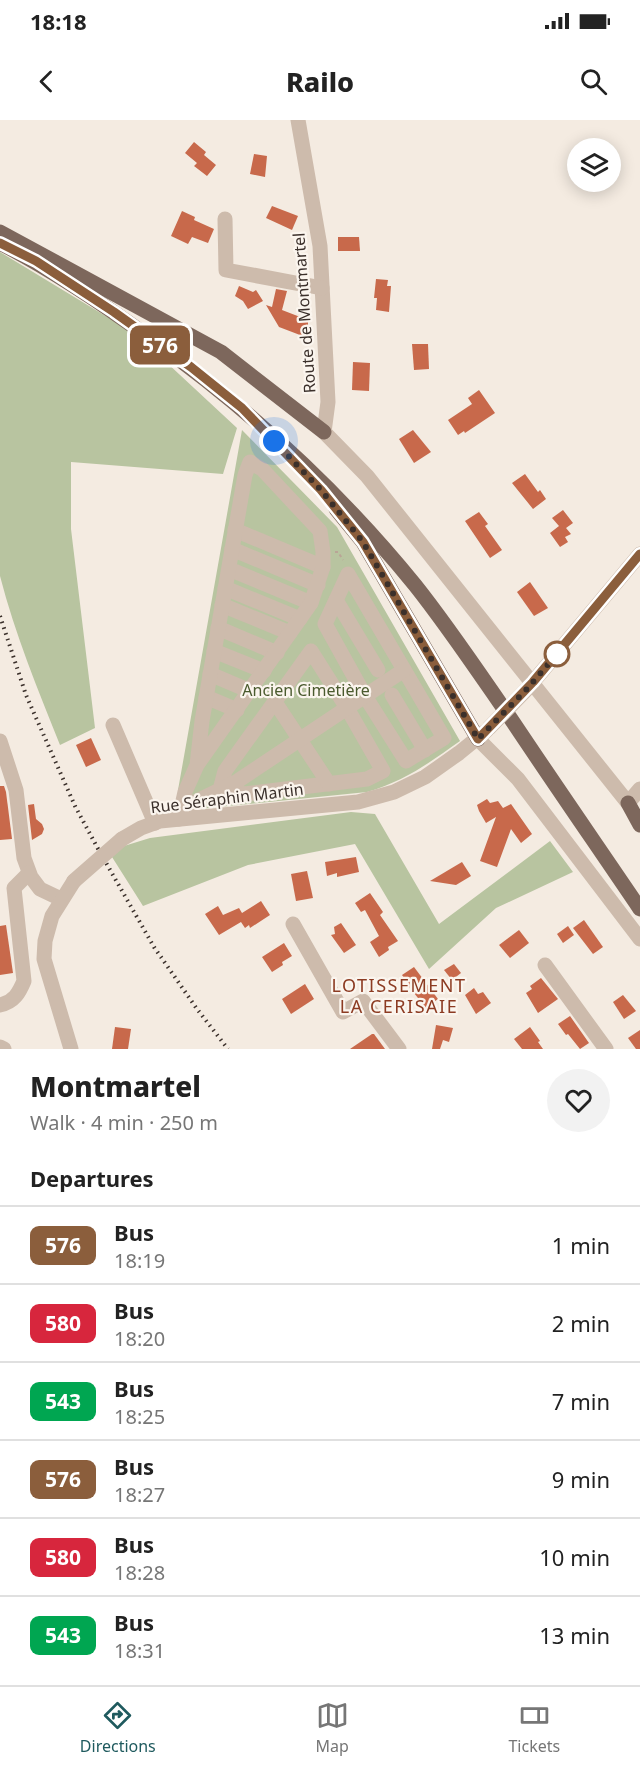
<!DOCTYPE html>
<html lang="en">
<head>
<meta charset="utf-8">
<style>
	:root { --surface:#fff; --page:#f2f2f2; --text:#222; --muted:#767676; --line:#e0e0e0; --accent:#1f5a5e }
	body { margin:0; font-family:"Noto Sans",sans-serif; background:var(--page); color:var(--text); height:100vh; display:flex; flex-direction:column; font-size:22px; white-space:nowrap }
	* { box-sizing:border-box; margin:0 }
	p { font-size:20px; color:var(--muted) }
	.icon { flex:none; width:33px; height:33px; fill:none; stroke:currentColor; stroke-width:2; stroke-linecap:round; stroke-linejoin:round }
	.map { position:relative; height:929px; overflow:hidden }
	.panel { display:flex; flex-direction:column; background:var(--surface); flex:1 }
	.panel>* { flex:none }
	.badge { padding:0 12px; border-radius:9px; font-size:21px; line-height:39px }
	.buttons { position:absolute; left:567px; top:18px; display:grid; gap:12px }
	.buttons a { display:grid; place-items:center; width:54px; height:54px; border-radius:50%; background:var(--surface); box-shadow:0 3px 15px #0003; font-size:30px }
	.you { position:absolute; width:30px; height:30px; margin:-15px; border:4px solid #fff; border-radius:50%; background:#1a73e8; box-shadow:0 0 0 9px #1a73e833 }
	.map>.badge { position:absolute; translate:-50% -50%; box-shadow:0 0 0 3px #fff }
	h2 { padding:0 30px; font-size:22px; line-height:54px }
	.round { display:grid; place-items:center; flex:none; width:63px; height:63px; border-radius:32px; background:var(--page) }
	.headline { display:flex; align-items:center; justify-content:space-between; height:102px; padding:0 30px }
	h1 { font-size:28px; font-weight:800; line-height:45px }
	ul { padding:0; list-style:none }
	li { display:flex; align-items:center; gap:18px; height:78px; padding:0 30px; border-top:2px solid var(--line) }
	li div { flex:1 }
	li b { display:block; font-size:22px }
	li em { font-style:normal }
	li .badge { min-width:66px; font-weight:700; text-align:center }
	.status { display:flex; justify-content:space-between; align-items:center; height:42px; padding:0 30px; background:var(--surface); direction:ltr }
	.status svg { height:16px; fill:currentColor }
	header { display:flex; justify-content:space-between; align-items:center; height:78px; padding:0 30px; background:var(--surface); font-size:27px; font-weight:800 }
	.dock { display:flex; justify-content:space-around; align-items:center; height:84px; border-top:2px solid var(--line); background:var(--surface); font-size:16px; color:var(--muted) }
	.dock a { display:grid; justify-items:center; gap:3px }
	.dock .current { color:var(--accent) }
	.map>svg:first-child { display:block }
	.green { fill:#b8c4a0 }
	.building { fill:#c8694b }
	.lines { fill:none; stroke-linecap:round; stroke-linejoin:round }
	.path { stroke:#b9a596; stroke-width:2; stroke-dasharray:3 3; stroke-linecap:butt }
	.minor { stroke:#cdbbac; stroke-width:15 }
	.major { stroke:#7d675c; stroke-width:15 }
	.rail { stroke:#3b302b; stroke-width:4; stroke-dasharray:1.5 4.5; stroke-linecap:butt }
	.minor-bridge { stroke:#cdbbac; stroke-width:15 }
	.line-casing { stroke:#fff; stroke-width:14 }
	.line { stroke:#8b5e3c; stroke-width:9 }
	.walk { stroke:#3b302b; stroke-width:6; stroke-dasharray:0 10.8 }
	.stop-dot { fill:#fff; stroke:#8b5e3c; stroke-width:3 }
	.labels { text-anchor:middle; stroke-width:4.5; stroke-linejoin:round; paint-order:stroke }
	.street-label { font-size:16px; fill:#3b302b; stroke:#fbf5ee }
	.park-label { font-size:16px; fill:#4a5a2e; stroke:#fbf5ee }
	.neighbourhood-label { font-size:18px; letter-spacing:1.5px; fill:#8c3b22; stroke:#fbf5ee }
</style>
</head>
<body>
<div class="status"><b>18:18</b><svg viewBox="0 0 49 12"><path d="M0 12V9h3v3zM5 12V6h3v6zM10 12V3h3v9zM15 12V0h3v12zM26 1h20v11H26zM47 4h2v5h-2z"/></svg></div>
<header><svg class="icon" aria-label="back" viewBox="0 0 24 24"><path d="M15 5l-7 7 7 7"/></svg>Railo<svg class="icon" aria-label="search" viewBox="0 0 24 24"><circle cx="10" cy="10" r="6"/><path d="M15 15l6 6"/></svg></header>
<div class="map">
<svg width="640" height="929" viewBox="0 0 640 929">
	<rect width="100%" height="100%" fill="#f4ebe1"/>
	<g class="green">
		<path d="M0 132 137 215 237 308 223 354 71 342V409L95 608 60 625C38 570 15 514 0 456Z"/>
		<path d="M242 310 337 407 460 621C429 643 405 661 367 672L199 689 191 675 178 670Z"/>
		<polygon points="351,692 375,694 439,804 550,721 573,752 496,788 429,849 355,724 248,745 143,786 112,737 124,726 150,718"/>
	</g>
	<g class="building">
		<polygon points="194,22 206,32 204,35 216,45 207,56 194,46 197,43 185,33"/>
		<polygon points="254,34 267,36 265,57 250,54"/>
		<polygon points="272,86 298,96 292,110 266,98"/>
		<polygon points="182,91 195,97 194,100 214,109 208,123 192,117 188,124 171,116"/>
		<polygon points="338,117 359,117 360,131 338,131"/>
		<polygon points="376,159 388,160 387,166 391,166 389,192 376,190 377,178 374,178"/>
		<polygon points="239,166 253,172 256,170 263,181 248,189 243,181 235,176"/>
		<polygon points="276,169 287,171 282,190 308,200 308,206 313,216 304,221 300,215 279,207 266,185 272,187"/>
		<polygon points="412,224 428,224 429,249 414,250"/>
		<polygon points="353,242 370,243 369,271 352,270"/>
		<polygon points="479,270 495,293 465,313 464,311 458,315 448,300 472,284 468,278"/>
		<polygon points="413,310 431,332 414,343 399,319"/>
		<polygon points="525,354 538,372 540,370 546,379 533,389 512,363"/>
		<polygon points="563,390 573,403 566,408 571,414 565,417 568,422 560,427 550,413 559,406 552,398"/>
		<polygon points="479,392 488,404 485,406 502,430 490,438 465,401"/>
		<polygon points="530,462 548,488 534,496 517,472"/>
		<polygon points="91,618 101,640 86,647 76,625"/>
		<polygon points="0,666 4,666 6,672 12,719 0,720"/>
		<polygon points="487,679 490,683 498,681 503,688 511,684 532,714 521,723 511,709 497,747 480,741 496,697 486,703 479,691 477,685"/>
		<polygon points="34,684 36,699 42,704 44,709 42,714 32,720 28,685"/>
		<polygon points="356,737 359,752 337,757 337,753 327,756 325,742"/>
		<polygon points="462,742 471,756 456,765 430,761"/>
		<polygon points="307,751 313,778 296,781 291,754"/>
		<polygon points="370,773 383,792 380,795 398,821 388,827 389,830 379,837 370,822 379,816 365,790 361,792 355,783"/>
		<polygon points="261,781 270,795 250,808 249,805 245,808 241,802 219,815 205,794 218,786 223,795 239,788 242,793"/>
		<polygon points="584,800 603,827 593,834 573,808"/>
		<polygon points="341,803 356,825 344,833 331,815 335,814 334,807"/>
		<polygon points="6,805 13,853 0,855 0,806"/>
		<polygon points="568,806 574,815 563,823 557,814"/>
		<polygon points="519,810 529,823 510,838 499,825"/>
		<polygon points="284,823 292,836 282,842 283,845 272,852 262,837"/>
		<polygon points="454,844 461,853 452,860 444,850"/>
		<polygon points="414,847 438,879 426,888 406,863 407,862 402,855"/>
		<polygon points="541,858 558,879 538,893 526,873 532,869 530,866"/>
		<polygon points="305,864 314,879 291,894 282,879"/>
		<polygon points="474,868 478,874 483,872 491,883 476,894 465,875"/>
		<polygon points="623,875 636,891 624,899 613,882"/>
		<polygon points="570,896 589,923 580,929 568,914 566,915 558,904"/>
		<polygon points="436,905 453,908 449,922 443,920 440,929 432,929"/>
		<polygon points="115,907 131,909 128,929 112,929"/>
		<polygon points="530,907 540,921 538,922 543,929 522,929 514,919"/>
		<polygon points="640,910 640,929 636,929 628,918"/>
		<polygon points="372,914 374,914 385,929 350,929"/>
	</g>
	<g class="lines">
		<polyline class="path" points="335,432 338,432 343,440"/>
		<g class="minor">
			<polyline points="298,0 320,126 328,282 324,312 367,356 628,683 640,669"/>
			<polyline points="225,99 226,150 322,168"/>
			<polyline points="235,410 323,447"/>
			<polyline points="232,429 318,465"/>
			<polyline points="229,449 311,483"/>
			<polygon points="348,454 444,618 406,641 365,576 325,504"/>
			<polyline points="225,468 300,499"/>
			<polyline points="336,480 378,550"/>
			<polyline points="222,485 290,513"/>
			<polyline points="218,508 277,533"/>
			<polyline points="214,531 264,551"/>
			<polygon points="311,531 347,588 383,651 367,659 245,674 220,670 225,651"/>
			<polyline points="210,554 250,571"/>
			<polyline points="528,568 640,434"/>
			<polyline points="392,575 425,630"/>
			<polyline points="206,577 237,590"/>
			<polyline points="275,582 329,664"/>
			<polyline points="113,605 155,703"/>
			<polyline points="478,619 518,659 640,819"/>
			<polyline points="0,621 16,670 24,738 31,757 40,769 61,779"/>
			<polyline points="197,645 311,483 323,447 323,432 320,411 262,349 250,342 245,355 202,601 197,645 185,672 179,699 195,682 236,662 404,550"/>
			<polyline points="122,719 141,708 160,701 358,682 394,672 425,657 459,633 486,611"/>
			<polyline points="293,804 343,892 363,881 399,929"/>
			<polyline points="545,845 606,929"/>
			<path d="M0 885C14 882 19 873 24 861L14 768 29 753"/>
			<polyline points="0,927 4,929"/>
			<polyline points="71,929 44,839 45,821 52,796 74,761"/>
		</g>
		<g class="major">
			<polyline points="0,112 221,232 324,312"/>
			<path d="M0 123C52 150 100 182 147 216 247 287 337 369 415 465 450 509 481 556 513 602 555 665 598 727 640 789"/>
			<polyline points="336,389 363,422 478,619"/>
			<polyline points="628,683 640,705"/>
		</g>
		<polyline class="rail" points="0,496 26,575 75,686 97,727 154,827 197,889 228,929"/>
		<g class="minor-bridge">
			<polyline points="489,608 526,570"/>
			<polyline points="74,761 122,719"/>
		</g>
	</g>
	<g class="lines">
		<g class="line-casing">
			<polyline id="line" points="0,123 36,141 114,192 191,247 242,288 321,370 363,422 478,619 533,562 640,434"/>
		</g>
		<use href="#line" class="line"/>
		<polyline class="walk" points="274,321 321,370 363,422 478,619 526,570 557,534"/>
	</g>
	<circle class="stop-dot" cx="557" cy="534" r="12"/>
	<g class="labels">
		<g class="street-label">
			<text transform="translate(304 193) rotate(-94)" y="6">Route de Montmartel</text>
			<text transform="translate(227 678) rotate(-7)" y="6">Rue Séraphin Martin</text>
		</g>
		<g class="park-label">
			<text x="306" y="576">Ancien Cimetière</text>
		</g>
		<g class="neighbourhood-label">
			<text x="399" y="872">LOTISSEMENT<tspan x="399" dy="21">LA CERISAIE</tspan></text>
		</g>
	</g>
</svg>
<div class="buttons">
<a><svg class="icon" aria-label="layers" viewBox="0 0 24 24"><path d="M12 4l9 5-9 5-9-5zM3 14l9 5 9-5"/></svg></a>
</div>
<div class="you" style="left:274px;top:321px"></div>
<b class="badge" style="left:160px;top:225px;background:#8b5e3c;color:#fff">576</b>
</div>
<section class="panel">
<div class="headline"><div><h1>Montmartel</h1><p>Walk · 4 min · 250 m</p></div><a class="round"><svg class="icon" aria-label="heart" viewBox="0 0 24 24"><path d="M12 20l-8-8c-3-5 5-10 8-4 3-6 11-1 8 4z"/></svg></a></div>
<h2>Departures</h2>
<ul>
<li><span class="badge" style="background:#8b5e3c;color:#fff">576</span><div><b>Bus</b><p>18:19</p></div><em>1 min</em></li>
<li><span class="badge" style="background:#d7263d;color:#fff">580</span><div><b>Bus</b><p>18:20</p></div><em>2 min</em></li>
<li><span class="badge" style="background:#00a651;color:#fff">543</span><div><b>Bus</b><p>18:25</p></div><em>7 min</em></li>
<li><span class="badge" style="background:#8b5e3c;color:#fff">576</span><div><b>Bus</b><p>18:27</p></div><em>9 min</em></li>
<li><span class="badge" style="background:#d7263d;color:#fff">580</span><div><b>Bus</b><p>18:28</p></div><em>10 min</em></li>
<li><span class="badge" style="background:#00a651;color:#fff">543</span><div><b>Bus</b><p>18:31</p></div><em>13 min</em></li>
</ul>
</section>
<nav class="dock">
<a class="current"><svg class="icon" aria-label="directions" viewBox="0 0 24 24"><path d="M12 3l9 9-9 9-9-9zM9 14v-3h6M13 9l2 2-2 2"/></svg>Directions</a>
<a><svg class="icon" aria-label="map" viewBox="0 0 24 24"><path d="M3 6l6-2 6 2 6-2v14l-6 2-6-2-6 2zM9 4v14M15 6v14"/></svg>Map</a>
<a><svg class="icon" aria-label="tickets" viewBox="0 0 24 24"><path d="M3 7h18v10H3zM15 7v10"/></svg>Tickets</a>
</nav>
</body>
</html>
